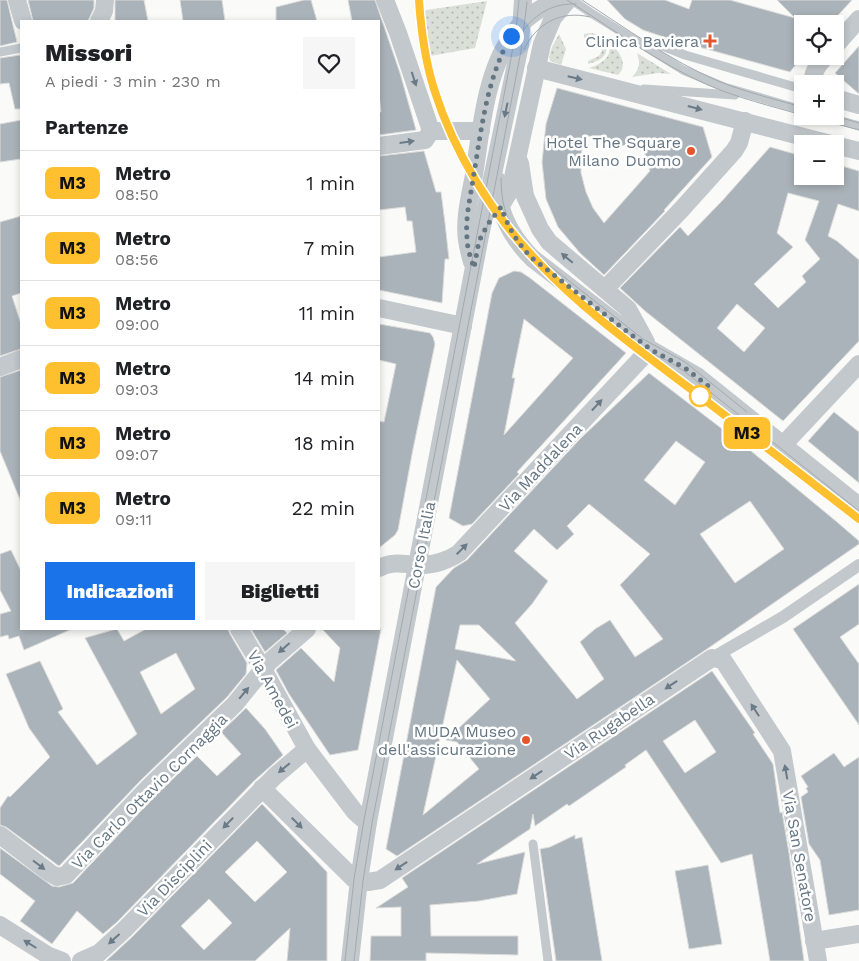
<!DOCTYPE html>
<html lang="it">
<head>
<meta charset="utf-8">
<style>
	:root { --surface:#fff; --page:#f6f6f6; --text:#202124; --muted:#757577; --line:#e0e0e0; --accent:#1a73e8 }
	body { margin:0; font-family:"Work Sans",sans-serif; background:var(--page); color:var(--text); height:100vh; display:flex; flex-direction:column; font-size:19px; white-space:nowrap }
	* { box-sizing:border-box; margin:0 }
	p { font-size:16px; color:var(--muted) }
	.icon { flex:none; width:28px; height:28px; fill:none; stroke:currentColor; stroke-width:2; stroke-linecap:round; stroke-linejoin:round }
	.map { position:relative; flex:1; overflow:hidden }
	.sheet { position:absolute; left:20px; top:20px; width:360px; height:610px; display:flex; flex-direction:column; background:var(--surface); border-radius:0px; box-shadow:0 2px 8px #0003 }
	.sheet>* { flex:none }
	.badge { padding:0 10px; border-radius:8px; font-size:18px; line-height:32px }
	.controls { position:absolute; left:794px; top:15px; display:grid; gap:10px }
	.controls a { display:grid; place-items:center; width:50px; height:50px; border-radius:0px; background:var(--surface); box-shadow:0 2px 8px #0003; font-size:25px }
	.you { position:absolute; width:25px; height:25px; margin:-12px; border:4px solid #fff; border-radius:50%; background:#1a73e8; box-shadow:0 0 0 8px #1a73e833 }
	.map>.badge { position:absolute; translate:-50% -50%; box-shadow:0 0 0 2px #fff }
	h2 { padding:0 25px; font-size:19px; line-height:45px }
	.round { display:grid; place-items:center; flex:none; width:52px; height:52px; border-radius:0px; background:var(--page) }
	.overview { display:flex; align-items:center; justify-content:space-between; height:85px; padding:0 25px }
	h1 { font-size:24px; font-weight:800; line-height:38px }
	.cta { display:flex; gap:10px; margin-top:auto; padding:10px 25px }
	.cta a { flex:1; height:58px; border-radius:0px; background:var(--accent); color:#fff; font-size:20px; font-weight:800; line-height:58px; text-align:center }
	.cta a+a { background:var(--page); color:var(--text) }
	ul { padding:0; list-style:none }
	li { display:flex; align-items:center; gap:15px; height:65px; padding:0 25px; border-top:1px solid var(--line) }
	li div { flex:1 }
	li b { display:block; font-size:19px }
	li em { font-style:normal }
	li .badge { min-width:55px; font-weight:700; text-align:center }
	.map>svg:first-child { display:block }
	.grass { fill:url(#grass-dots) }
	.building { fill:#aab3b9; stroke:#dcdcda; fill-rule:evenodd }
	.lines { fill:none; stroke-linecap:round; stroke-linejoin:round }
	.service { stroke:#c3c8cc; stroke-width:9 }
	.pedestrian { stroke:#c3c8cc; stroke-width:12 }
	.minor { stroke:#c3c8cc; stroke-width:18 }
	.tram { stroke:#a2aab0; stroke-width:1 }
	.oneway { fill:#6a7a87 }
	.line-casing { stroke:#fff; stroke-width:11 }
	.line { stroke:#fec02e; stroke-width:8 }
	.walk { stroke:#657683; stroke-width:5; stroke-dasharray:0 9 }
	.poi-dot { fill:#e4572e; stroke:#fff; stroke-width:2 }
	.stop-dot { fill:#fff; stroke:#fec02e; stroke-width:2.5 }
	.labels { text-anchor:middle; stroke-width:5; stroke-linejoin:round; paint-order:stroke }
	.poi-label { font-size:16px; fill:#657683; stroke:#fff; text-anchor:end }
	.street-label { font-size:16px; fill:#657683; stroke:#fff }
</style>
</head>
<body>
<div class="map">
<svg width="859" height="961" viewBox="0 0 859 961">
	<defs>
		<pattern id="grass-dots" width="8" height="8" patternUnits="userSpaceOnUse" patternTransform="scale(1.25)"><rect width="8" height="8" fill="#dadfd7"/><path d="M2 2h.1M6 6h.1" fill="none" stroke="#b4b9b4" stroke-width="1.8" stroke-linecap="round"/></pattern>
	</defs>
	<rect width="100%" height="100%" fill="#fafaf8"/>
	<g class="grass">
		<polygon points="487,1 475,48 430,56 420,11"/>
		<path d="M592 33C602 35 612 48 603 57 599 61 594 62 588 64V61L599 56 602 51 598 40 592 37 584 38V34Z"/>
		<polygon points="559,34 566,49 561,65 550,61 549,57 552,47"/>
		<path d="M606 37C615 47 631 63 618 75L589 68C605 63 616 53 606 37Z"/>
		<path d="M637 53 671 74 658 73 632 77C639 70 641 63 637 53Z"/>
	</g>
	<g class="building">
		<polygon points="0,0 7,0 17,42 0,46"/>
		<polygon points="28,0 94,0 94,8 88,21 33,21"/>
		<polygon points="115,0 144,0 148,21 115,21"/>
		<polygon points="180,0 222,0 225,21 183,21"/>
		<polygon points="304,0 311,0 317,21 276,21 276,7"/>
		<polygon points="348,0 375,0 400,73 416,130 379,135 379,112 381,112 379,94 379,21 352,21"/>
		<polygon points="607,0 665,0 689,9 692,0 730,0 795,18 777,0 852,0 830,24 802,24 802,57 790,72 670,39 643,30 625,19"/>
		<polygon points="859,46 859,94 835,73"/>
		<polygon points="20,55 21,62 21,109 15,109 9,83 0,84 0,58"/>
		<path d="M557 88 703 127 712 157 664 210 665 211 604 275 580 253 558 227 546 199 542 162 546 124ZM585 135 644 151 650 171 604 223 593 208 586 192 581 173V154Z"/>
		<polygon points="21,120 21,159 0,162 0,124"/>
		<path d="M770 147 802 156V176H835V164L859 171V211L838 204 828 236 837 241 859 260V341L783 421 645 311 620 288 680 227 688 236 722 201ZM788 193 819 201 805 240 820 259 802 276 806 282 778 308 754 284 793 247 777 233ZM737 304 765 328 744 352 717 328Z"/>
		<polygon points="424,151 436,192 441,192 445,223 449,259 445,259 442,303 379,290 379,257 416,252 412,221 407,221 405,207 379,210 379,156"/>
		<polygon points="21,216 21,293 12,296 21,324 21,349 0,356 0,222"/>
		<path d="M514 271 521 272 530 278 626 353 517 472 519 474 472 524 463 526 449 518 492 293 499 278ZM524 319 573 358 504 435 515 378H512Z"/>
		<polygon points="379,324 430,333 433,337 435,344 413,449 398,530 395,535 379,548 379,421 384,422 396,364 379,360"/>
		<polygon points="21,370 21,502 0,451 0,377"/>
		<path d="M649 373 751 451 837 522 859 541V544L707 649 397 856 386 849 436 587 454 568 467 560 580 439ZM676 441 705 462 675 505 644 480ZM750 501 784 549 735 583 700 534ZM589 504 650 554 620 585 663 639 635 657 610 620 595 629 580 642 604 679 577 699 515 623 532 604 548 581 514 551 534 529 557 550 574 534 567 526ZM460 625H479L516 661 455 649ZM457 660 490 699 446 740 457 742 479 769 423 815Z"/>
		<polygon points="834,412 859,432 859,483 808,441"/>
		<polygon points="11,550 21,571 21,629 72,629 24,650 19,636 9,639 8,635 0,637 0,614 11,611 0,590 0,554"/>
		<polygon points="859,584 859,624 840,637 859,664 859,725 793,629"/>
		<path d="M116 629H117L124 641 146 629H228L230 634 247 663 246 674 227 697 141 780 59 866 6 827 0 825V808L8 796 10 797 50 757 29 728 6 674 40 661 63 709 58 712 97 765 137 734 85 638ZM176 653 195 689 161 714 140 672Z"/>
		<polygon points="251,629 283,629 287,633 265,652"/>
		<polygon points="322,629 381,629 358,750 330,755 289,694 276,670 301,648 334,682 340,648"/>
		<path d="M712 671 755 733 753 734 773 764 780 813 782 812 789 853 804 961H770L752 854 721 863 646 750 625 765 626 767 569 806 567 804 535 826 533 814 530 829 477 864 525 852 517 894 479 901 430 905 431 936H518V955L426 953V961H370L371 936H401V907L376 908 408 887 402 878ZM695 720 716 752 685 773 663 741Z"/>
		<polygon points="246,708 265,729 283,755 254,781 117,922 103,934 77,911 52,944 20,921 35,901 0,874 0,848 52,886 59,887 73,883 157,794 197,756 217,776 241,754 221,732"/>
		<polygon points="834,753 844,767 859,757 859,910 829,915 820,860 809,844 801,797 808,792 806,788 808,787 801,776"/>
		<path d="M262 804 327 872V961H287L290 928 255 961H106L132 937ZM257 841 287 872 255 902 225 872ZM209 899 232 923 204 950 181 926Z"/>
		<polygon points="575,835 575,839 582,837 602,961 556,961 540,849 550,847"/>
		<polygon points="708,865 722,944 689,949 675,871"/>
	</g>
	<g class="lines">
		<g class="service">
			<polyline points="572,0 591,13 683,70 724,87 802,110"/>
			<polyline points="652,42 685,55 802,89"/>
			<polyline points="0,52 21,48"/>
			<polyline points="644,89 735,95"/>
			<polyline points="823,116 859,126"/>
			<polyline points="533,844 548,961"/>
		</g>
		<polyline class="pedestrian" points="712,658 783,617 859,565"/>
		<g class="minor">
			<polyline points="17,0 23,21"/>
			<polyline points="385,0 398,33 431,131"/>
			<polyline points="99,21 104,11 105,0"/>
			<polyline points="835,46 859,19"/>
			<polyline points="536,68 831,144"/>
			<path d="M812 84C813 71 817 66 826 56"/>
			<polyline points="835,98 859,105"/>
			<polyline points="431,131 481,131"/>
			<polyline points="835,145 859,151"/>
			<polyline points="379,146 425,140 431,131"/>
			<polyline points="520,163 525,196 540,229 549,242 628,309 646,342"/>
			<path d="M497 180C497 210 511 237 532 258L650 349 697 376 859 506"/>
			<polyline points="498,210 509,192 512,182 542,44 553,18 568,0"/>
			<path d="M472 262C470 255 468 247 467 240 464 219 470 196 474 175 481 131 485 75 511 37 522 19 542 5 562 0"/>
			<polyline points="605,289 680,211 734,151 739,143 745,121"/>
			<polyline points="379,308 463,326"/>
			<polyline points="0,367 21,359"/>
			<polyline points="783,445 859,364"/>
			<path d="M379 568C395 560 405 565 422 565 434 565 449 560 459 553L650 349"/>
			<polyline points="239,629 263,669 307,749 355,812 364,820 368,822"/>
			<polyline points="262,788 354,879 368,882 380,880 712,658 723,660 782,751 818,961"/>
			<polyline points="0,835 50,873 57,877 66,875 149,787 235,704 269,662 307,629"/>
			<polyline points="0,925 49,956 62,961"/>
			<polyline points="814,941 859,934"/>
			<polyline points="81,961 99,953 124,930 275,776 307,749"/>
			<polyline points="350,961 359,880 368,822 479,241 520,45 523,0"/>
		</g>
		<g class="tram">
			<path d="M567 0C613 29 658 63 708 85 738 98 771 106 802 115"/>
			<path d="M582 0C626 28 669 60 718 81 745 92 774 99 802 107"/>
			<path d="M523 31C536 13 554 3 576 4"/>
			<path d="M524 49C537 23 561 10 590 17"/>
			<polyline points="808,116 859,130"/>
			<polyline points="835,116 859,123"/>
			<path d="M501 178C501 212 511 232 536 255L643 339 685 362 747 412"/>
			<path d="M494 201C499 225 511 243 530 260L643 349 666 360 684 371 859 511"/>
			<polyline points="345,961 354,879 364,820 510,64 516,29 519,0"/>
			<polyline points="354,961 363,881 372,823 521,51 527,2"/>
		</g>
	</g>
	<defs><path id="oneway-solid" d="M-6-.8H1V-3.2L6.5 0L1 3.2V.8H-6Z" transform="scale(1.25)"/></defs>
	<g class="oneway">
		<use href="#oneway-solid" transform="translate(575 78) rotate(13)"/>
		<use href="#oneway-solid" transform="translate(414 79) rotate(72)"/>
		<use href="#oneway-solid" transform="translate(695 108) rotate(15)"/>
		<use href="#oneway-solid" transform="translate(506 110) rotate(102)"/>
		<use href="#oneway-solid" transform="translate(407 142) rotate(-8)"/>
		<use href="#oneway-solid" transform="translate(567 258) rotate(-140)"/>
		<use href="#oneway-solid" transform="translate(597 405) rotate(-47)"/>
		<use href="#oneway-solid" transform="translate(462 549) rotate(-45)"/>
		<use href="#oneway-solid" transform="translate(284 648) rotate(139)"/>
		<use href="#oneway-solid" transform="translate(671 685) rotate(146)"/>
		<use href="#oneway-solid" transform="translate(244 693) rotate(-50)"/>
		<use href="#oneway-solid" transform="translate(755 710) rotate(-123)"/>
		<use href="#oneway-solid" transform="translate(284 768) rotate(140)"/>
		<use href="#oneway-solid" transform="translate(786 772) rotate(-100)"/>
		<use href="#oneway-solid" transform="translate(536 775) rotate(146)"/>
		<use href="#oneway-solid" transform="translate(228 823) rotate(134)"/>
		<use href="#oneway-solid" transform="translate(297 823) rotate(45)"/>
		<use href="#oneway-solid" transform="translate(39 865) rotate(37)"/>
		<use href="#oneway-solid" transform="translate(401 866) rotate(146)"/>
		<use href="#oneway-solid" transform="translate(114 939) rotate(138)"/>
		<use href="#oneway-solid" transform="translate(30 944) rotate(-148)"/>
	</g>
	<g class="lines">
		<g class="line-casing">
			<path id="line" d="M419 0C421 30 425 60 434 89 454 153 492 214 538 262 584 311 639 350 692 390 748 433 803 476 859 519"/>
		</g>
		<use href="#line" class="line"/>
		<path class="walk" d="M511 36C487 78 482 126 474 173 471 195 465 217 467 238 467 248 471 259 474 268L479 241 488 224 501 207C508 227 517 243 532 258L650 349 685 368 711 388 700 396"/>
	</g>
	<g class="poi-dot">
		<path d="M707.5 33.5h5v5h5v5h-5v5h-5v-5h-5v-5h5z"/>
		<circle cx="691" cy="151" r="5"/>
		<circle cx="526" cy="740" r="5"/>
	</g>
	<circle class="stop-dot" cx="700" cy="396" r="10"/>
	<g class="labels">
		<g class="poi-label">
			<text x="699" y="47">Clinica Baviera</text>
			<text x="681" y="148">Hotel The Square<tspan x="681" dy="18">Milano Duomo</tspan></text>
			<text x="516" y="737">MUDA Museo<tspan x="516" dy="18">dell'assicurazione</tspan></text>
		</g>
		<g class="street-label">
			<text transform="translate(540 467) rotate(-47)" y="6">Via Maddalena</text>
			<text transform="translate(421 545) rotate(-79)" y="6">Corso Italia</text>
			<text transform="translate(273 689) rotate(61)" y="6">Via Amedei</text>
			<text transform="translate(609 726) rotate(-34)" y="6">Via Rugabella</text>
			<text transform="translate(149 791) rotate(-45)" y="6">Via Carlo Ottavio Cornaggia</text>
			<text transform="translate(800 856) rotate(80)" y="6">Via San Senatore</text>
			<text transform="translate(174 878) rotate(-46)" y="6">Via Disciplini</text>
		</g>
	</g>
</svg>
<div class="controls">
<a><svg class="icon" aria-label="locate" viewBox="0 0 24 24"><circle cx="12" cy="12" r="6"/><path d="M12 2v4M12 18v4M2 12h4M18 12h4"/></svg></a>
<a>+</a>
<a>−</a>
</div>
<div class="you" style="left:511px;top:36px"></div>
<b class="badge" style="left:747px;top:433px;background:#fec02e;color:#111">M3</b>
<section class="sheet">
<div class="overview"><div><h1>Missori</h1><p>A piedi · 3 min · 230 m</p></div><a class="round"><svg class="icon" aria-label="heart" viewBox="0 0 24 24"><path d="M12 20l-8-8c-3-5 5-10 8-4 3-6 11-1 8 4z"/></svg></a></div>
<h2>Partenze</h2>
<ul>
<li><span class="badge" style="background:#fec02e;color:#111">M3</span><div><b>Metro</b><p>08:50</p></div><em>1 min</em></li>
<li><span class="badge" style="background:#fec02e;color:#111">M3</span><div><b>Metro</b><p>08:56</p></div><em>7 min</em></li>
<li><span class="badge" style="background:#fec02e;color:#111">M3</span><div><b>Metro</b><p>09:00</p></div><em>11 min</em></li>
<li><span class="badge" style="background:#fec02e;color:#111">M3</span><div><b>Metro</b><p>09:03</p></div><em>14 min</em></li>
<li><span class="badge" style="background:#fec02e;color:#111">M3</span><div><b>Metro</b><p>09:07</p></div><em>18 min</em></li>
<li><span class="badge" style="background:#fec02e;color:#111">M3</span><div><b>Metro</b><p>09:11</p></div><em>22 min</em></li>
</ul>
<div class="cta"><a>Indicazioni</a><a>Biglietti</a></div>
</section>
</div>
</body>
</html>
